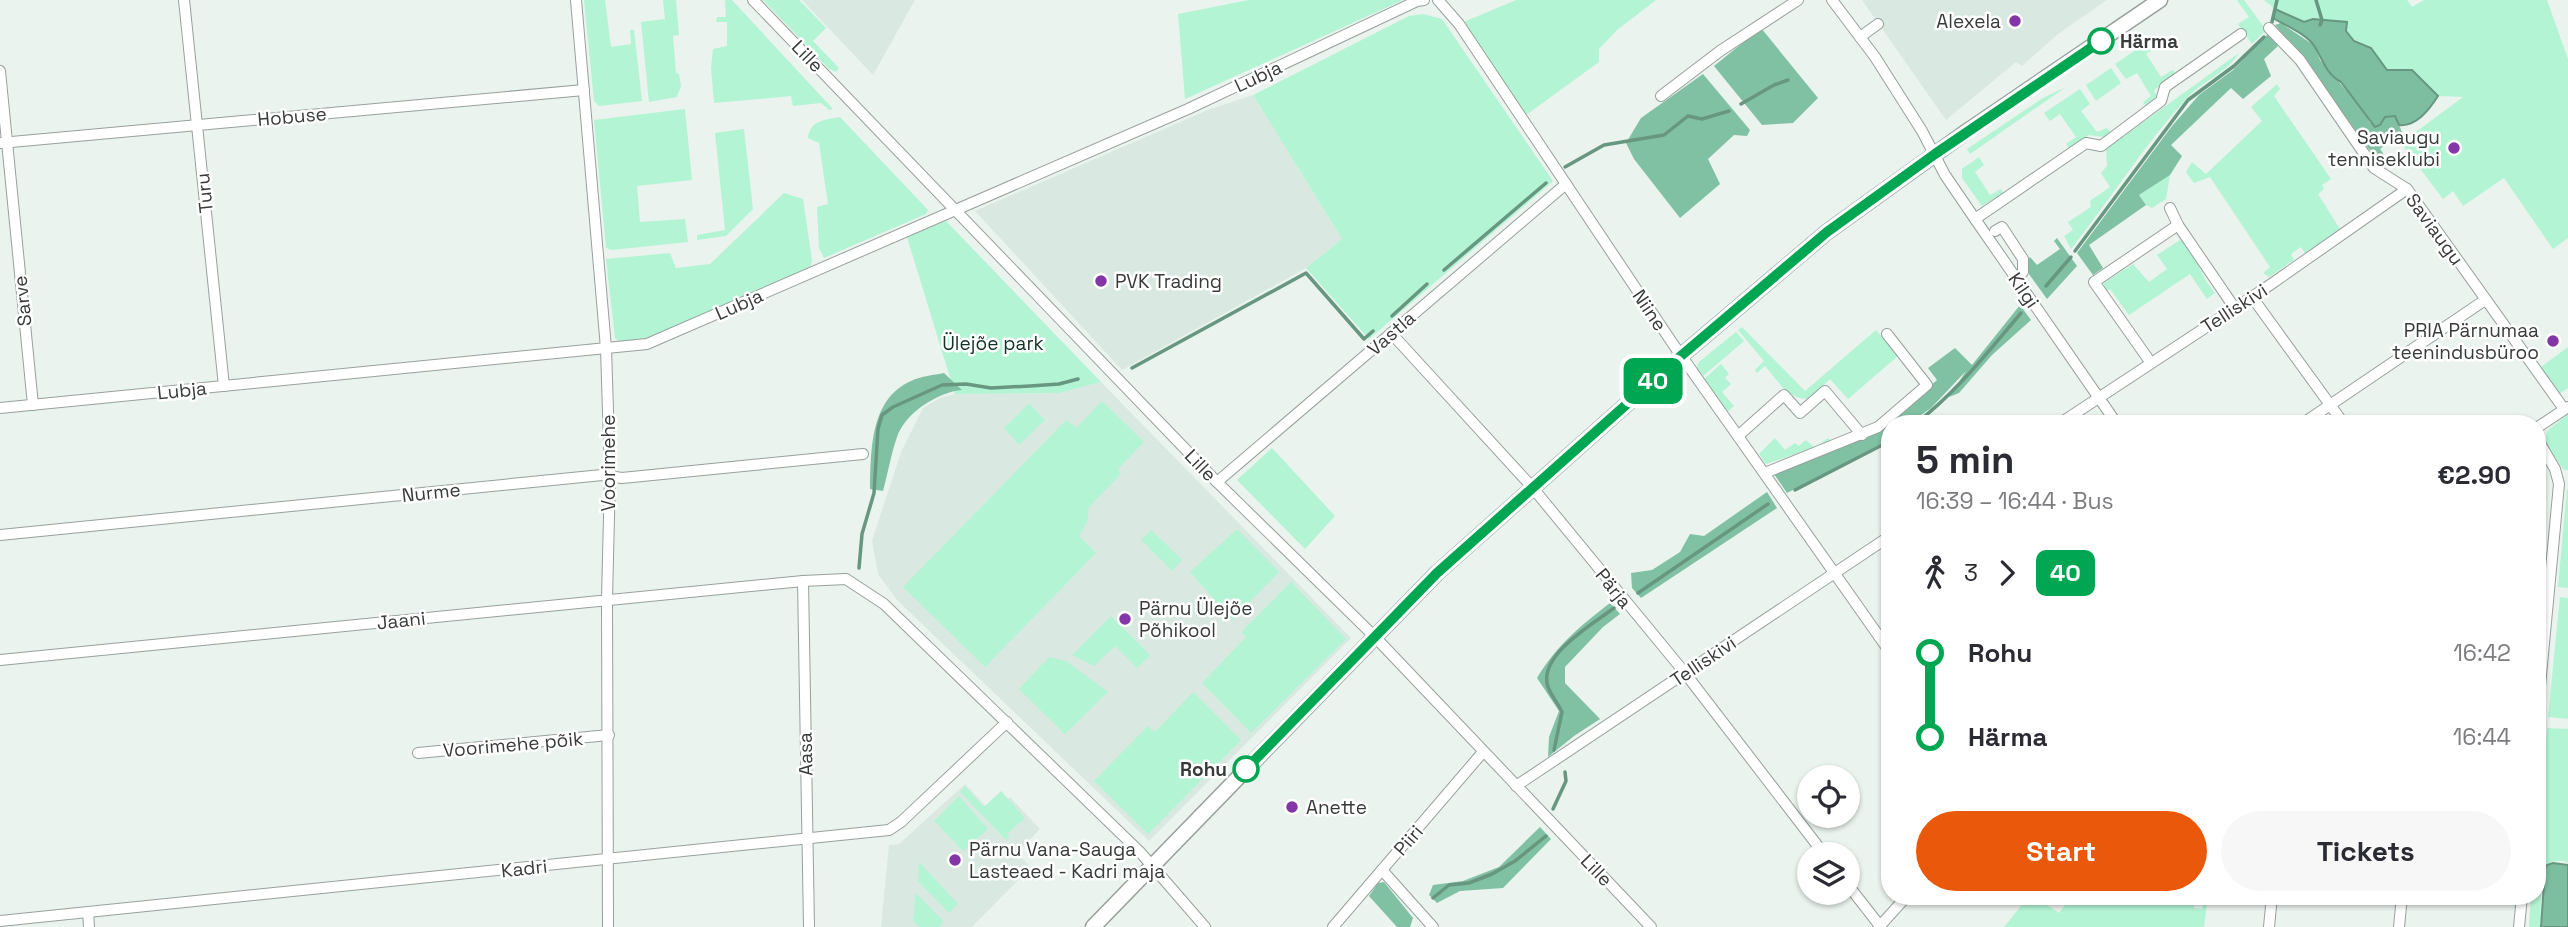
<!DOCTYPE html>
<html lang="en">
<head>
<meta charset="utf-8">
<style>
	:root { --surface:#fff; --page:#f7f7f7; --text:#2b2b33; --muted:#7c7c81; --accent:#ea580c }
	body { margin:0; font-family:"Space Grotesk",sans-serif; background:var(--page); color:var(--text); height:100vh; display:flex; flex-direction:column; font-size:26px; white-space:nowrap }
	* { box-sizing:border-box; margin:0 }
	p { font-size:23px; color:var(--muted) }
	.icon { flex:none; width:38px; height:38px; fill:none; stroke:currentColor; stroke-width:2; stroke-linecap:round; stroke-linejoin:round }
	.map { position:relative; flex:1; overflow:hidden }
	.panel { position:absolute; left:1881px; top:415px; width:665px; height:490px; display:flex; flex-direction:column; background:var(--surface); border-radius:28px; box-shadow:0 2px 5px #0004 }
	.panel>* { flex:none }
	.badge { padding:0 14px; border-radius:10px; font-size:24px; line-height:46px }
	.fabs { position:absolute; left:1797px; top:765px; display:grid; gap:14px }
	.fabs a { display:grid; place-items:center; width:63px; height:63px; border-radius:50%; background:var(--surface); box-shadow:0 2px 5px #0004; font-size:35px }
	.map>.badge { position:absolute; translate:-50% -50%; box-shadow:0 0 0 4px #fff }
	.legs { display:flex; align-items:center; gap:10px; height:77px; padding:0 35px; font-size:23px }
	.legs p { margin-inline-start:auto }
	.summary { display:flex; align-items:center; justify-content:space-between; height:119px; padding:0 35px }
	h1 { font-size:38px; font-weight:800; line-height:52px }
	.button { display:flex; gap:14px; margin-top:auto; padding:14px 35px }
	.button a { flex:1; height:80px; border-radius:42px; background:var(--accent); color:#fff; font-size:28px; font-weight:800; line-height:80px; text-align:center }
	.button a+a { background:var(--page); color:var(--text) }
	ul { padding:0 35px; list-style:none }
	li { display:flex; align-items:center; gap:24px; height:84px; font-size:26px }
	li i { display:grid; place-items:center; width:10px; height:100%; margin:0 9px; background:currentColor }
	li i::after { content:''; width:18px; height:18px; margin:-9px; border:5px solid; border-radius:50%; background:var(--surface) }
	li p { margin-inline-start:auto }
	li:first-child i { background:linear-gradient(#0000 50%,currentColor 0) }
	li:last-child i { background:linear-gradient(currentColor 50%,#0000 0) }
	.map>svg:first-child { display:block }
	.built { fill:#d9e9e1 }
	.green { fill:#b3f4d4 }
	.forest { fill:#80c1a3 }
	.water { fill:#7dbea0; stroke:#689781; stroke-width:2 }
	.lines { fill:none; stroke-linecap:round; stroke-linejoin:round }
	.stream { stroke:#689781; stroke-width:3.5 }
	.street-casing { stroke:#98a09c; stroke-width:12 }
	.secondary-casing { stroke:#98a09c; stroke-width:17 }
	.street { stroke:#fff; stroke-width:10 }
	.secondary { stroke:#fff; stroke-width:14 }
	.line-1-casing { stroke:#fff; stroke-width:16 }
	.line-1 { stroke:#00a651; stroke-width:10 }
	.poi-dot { fill:#8436a7; stroke:#fff; stroke-width:2.5 }
	.stop-1-dot { fill:#fff; stroke:#00a651; stroke-width:3.5 }
	.labels { text-anchor:middle; stroke-width:5; stroke-linejoin:round; paint-order:stroke }
	.poi-label { font-size:19px; fill:#383b3a; stroke:#fff; text-anchor:start }
	.stop-label { font-size:19px; font-weight:bold; fill:#383b3a; stroke:#fff; text-anchor:start }
	.street-label { font-size:19px; fill:#383b3a; stroke:#fff }
	.park-label { font-size:19px; fill:#133225; stroke:#fff }
</style>
</head>
<body>
<div class="map">
<svg width="2568" height="927" viewBox="0 0 2568 927">
	<rect width="100%" height="100%" fill="#eaf3ee"/>
	<g class="built">
		<polygon points="802,0 915,0 873,75"/>
		<polygon points="1862,0 2107,0 2058,34 2022,66 2016,62 1946,120"/>
		<polygon points="1253,95 1342,239 1306,268 1122,370 975,211 1210,109"/>
		<polygon points="1101,382 1351,638 1149,841 897,600 878,574 872,541 901,452 923,408 940,398 955,394 1060,393"/>
		<polygon points="965,784 993,814 1010,797 1040,829 1017,853 1031,867 972,927 881,927 889,845 899,844"/>
	</g>
	<g class="green">
		<polygon points="584,0 605,0 611,47 631,44 630,30 634,30 642,101 599,106 594,101"/>
		<polygon points="663,0 676,0 679,35 673,36 676,73 679,74 681,86 677,97 649,102 641,22 665,19"/>
		<polygon points="725,0 732,0 833,109 829,110 821,103 793,106 791,96 714,103 711,68 713,49 727,46 727,22 716,22 717,17 726,17"/>
		<polygon points="763,0 799,0 826,28 813,41 839,68 836,72 829,69"/>
		<polygon points="1249,0 1403,0 1185,99 1178,14"/>
		<polygon points="1516,0 1656,0 1617,30 1599,49 1599,62 1522,118 1459,24"/>
		<polygon points="2237,0 2244,0 2266,30 2252,44 2238,24 2249,17"/>
		<path d="M2264 0H2407L2412 7 2424 0H2547L2568 59V238L2553 249 2504 178 2463 206 2453 191 2443 199 2401 143 2463 97 2438 96 2412 70 2387 71C2383 64 2378 56 2373 51 2362 39 2346 43 2346 22L2313 19 2304 22 2275 9Z"/>
		<polygon points="1423,14 1442,19 1553,181 1369,339 1306,268 1342,239 1253,95 1409,16"/>
		<polygon points="2152,39 2157,46 2146,54 2161,77 2173,70 2176,75 2154,90 2157,97 2146,106 2143,102 2151,96 2137,73 2126,79 2115,64"/>
		<path d="M2239 53C2226 74 2202 81 2186 99 2144 145 2110 200 2071 249L2064 236 2073 230 2068 222 2091 207 2090 201 2110 187 2101 173 2107 166 2106 149Z"/>
		<polygon points="2111,68 2121,83 2096,101 2086,85"/>
		<polygon points="2277,84 2280,89 2274,96 2331,179 2322,185 2324,189 2318,194 2340,229 2305,253 2301,247 2291,254 2294,260 2269,277 2263,273 2270,267 2210,177 2194,183 2186,172 2192,162 2206,174 2262,121 2251,107"/>
		<polygon points="2066,87 1970,154 1967,149 2043,98"/>
		<polygon points="2080,89 2090,104 2081,111 2097,132 2107,128 2111,133 2104,137 2089,135 2069,148 2066,144 2076,137 2060,114 2050,121 2044,113"/>
		<polygon points="685,109 692,180 637,186 640,222 685,219 688,242 612,250 606,248 594,120"/>
		<path d="M840 117 928 210 926 214 824 258 819 248 817 207 828 204 819 143 808 138C810 120 825 120 840 117Z"/>
		<polygon points="744,129 753,209 726,236 697,240 697,235 725,230 715,133"/>
		<polygon points="1979,157 1984,165 1975,172 1990,195 2001,189 2003,193 1982,206 1962,178 1962,169"/>
		<polygon points="2170,175 2166,199 2152,208 2146,205 2139,195"/>
		<polygon points="784,193 803,199 812,260 810,268 649,338 621,343 615,338 606,259 670,253 676,268 710,264"/>
		<polygon points="946,221 1101,382 1060,393 955,394 907,237"/>
		<path d="M2180 240C2194 245 2196 261 2202 273 2205 280 2210 287 2215 293L2207 299 2190 274 2129 315 2110 289 2105 293 2104 283 2133 264 2149 282 2167 269 2157 255Z"/>
		<path d="M1742 327 1805 391 1876 330 1898 356 1848 399 1830 379 1809 399C1787 399 1779 382 1765 366L1757 373 1755 370 1764 361 1738 330Z"/>
		<polygon points="1736,332 1744,341 1702,377 1696,369 1699,362"/>
		<polygon points="2568,347 2568,388 2559,394 2541,367"/>
		<polygon points="1721,364 1729,374 1725,378 1731,384 1722,392 1734,406 1727,412 1703,380"/>
		<polygon points="1102,401 1144,442 1118,469 1121,474 1089,507 1087,522 1079,536 1096,553 985,667 903,587 1066,420 1076,428"/>
		<polygon points="1029,403 1045,420 1019,445 1004,428"/>
		<polygon points="2568,414 2568,470 2564,470 2545,443 2547,431"/>
		<polygon points="1775,438 1785,450 1795,443 1799,446 1806,440 1815,448 1828,438 1832,442 1766,464 1759,454"/>
		<polygon points="1272,448 1335,516 1305,549 1237,480"/>
		<polygon points="2567,489 2568,490 2568,588 2558,587"/>
		<polygon points="1237,529 1279,572 1232,620 1190,572"/>
		<polygon points="1151,530 1182,560 1172,571 1141,540"/>
		<polygon points="1291,582 1346,639 1251,733 1202,683 1246,637 1241,632"/>
		<polygon points="2560,597 2568,598 2568,719 2548,717"/>
		<polygon points="1111,616 1150,655 1137,668 1115,646 1094,666 1072,655"/>
		<polygon points="1049,657 1066,661 1108,692 1065,734 1019,689"/>
		<polygon points="1193,692 1241,740 1148,834 1094,781 1148,726 1155,732"/>
		<path d="M2547 728 2568 729V863C2560 858 2549 862 2542 868L2540 927H2529L2531 896H2538V820Z"/>
		<polygon points="965,786 984,807 1001,791 1025,818 1007,834 1010,837 1006,840 960,792"/>
		<polygon points="959,796 988,829 963,851 934,821"/>
		<polygon points="919,862 958,904 949,913 918,881"/>
		<polygon points="916,893 944,922 939,927 919,927 913,920"/>
		<polygon points="2029,896 2034,896 2059,913 2072,896 2195,896 2194,908 2202,909 2204,896 2208,896 2204,927 2004,927"/>
	</g>
	<g class="forest">
		<polygon points="2281,23 2315,46 2320,60 2365,112 2370,123 2385,117 2395,116 2402,132 2380,149 2390,163 2385,167 2368,148 2309,65 2275,25"/>
		<polygon points="1761,28 1818,98 1793,123 1762,125 1714,66"/>
		<polygon points="2268,34 2278,46 2264,59 2271,76 2243,99 2231,88 2171,145 2182,156 2170,175 2139,195 2146,205 2089,245 2103,268 2093,275 2077,253 2172,126 2199,95 2233,70"/>
		<polygon points="1703,74 1750,130 1747,136 1734,135 1708,159 1720,184 1680,218 1634,159 1626,143 1641,118"/>
		<polygon points="2057,238 2077,266 2047,299 2029,274 2028,260 2030,257 2037,265 2060,249 2054,241"/>
		<polygon points="2020,305 2031,320 1992,355 1959,393 1949,397 1966,371 1931,408 1910,423 1890,424 1890,438 1883,443 1787,493 1774,474 1897,415 1937,380 1928,368 1955,348 1972,365"/>
		<path d="M944 373 962 390C938 392 905 413 897 437 891 454 888 473 883 491L870 489C871 450 870 399 911 381 921 376 934 375 944 373Z"/>
		<polygon points="1767,492 1777,508 1641,598 1632,588 1631,573 1652,570 1680,552 1690,534 1704,536"/>
		<path d="M1610 603 1620 614 1603 627 1565 667V683L1600 719 1574 736 1548 757 1549 737 1559 711 1537 678C1558 644 1578 628 1610 603Z"/>
		<polygon points="1540,827 1551,839 1503,888 1460,891 1437,903 1429,895 1433,885 1463,881 1499,867"/>
		<polygon points="1384,882 1413,918 1410,927 1397,927 1369,896 1378,883"/>
	</g>
	<g class="water">
		<path d="M2275 9 2304 22 2313 19 2347 22 2346 31 2354 41 2371 48 2387 70H2412L2438 96C2429 110 2416 127 2399 125L2395 116 2385 117 2380 125 2375 127 2341 82C2326 74 2323 60 2315 47 2307 34 2286 26 2273 18Z"/>
		<polygon points="2553,863 2568,865 2568,927 2541,927 2545,868 2547,865"/>
	</g>
	<g class="lines">
		<g class="stream">
			<polyline points="2316,0 2322,20 2320,25"/>
			<polyline points="2272,22 2277,0"/>
			<polyline points="1741,104 1774,85 1788,80"/>
			<polyline points="1565,167 1604,145 1664,135 1688,116 1702,119 1729,111"/>
			<polyline points="2075,251 2188,100 2234,66 2264,37"/>
			<polyline points="1444,270 1546,183"/>
			<polyline points="2046,286 2071,257"/>
			<polyline points="1392,316 1427,284"/>
			<polyline points="1132,368 1306,273 1364,339 1373,331"/>
			<path d="M1915 424C1956 393 1988 352 2021 313"/>
			<polyline points="1795,490 1890,441"/>
			<polyline points="859,568 862,534 874,493 878,429 882,415 893,407 942,385 966,384 991,388 1030,386 1059,384 1078,379"/>
			<polyline points="1638,593 1768,504"/>
			<path d="M1554 750 1562 712C1558 703 1548 692 1547 683 1542 653 1593 624 1614 608"/>
			<polyline points="1553,809 1566,781 1565,772"/>
			<polyline points="1433,898 1449,885 1469,883 1492,874 1515,861 1546,836"/>
		</g>
		<g class="street-casing">
			<g id="street">
				<polyline points="184,0 224,386"/>
				<polyline points="576,0 606,348 610,476 607,599 608,927"/>
				<polyline points="753,0 1217,482 1375,637 1651,927"/>
				<polyline points="1438,0 1459,24 1673,344 1890,652"/>
				<polyline points="1832,0 1875,57 1922,131 1945,175 1975,219 2117,424"/>
				<polyline points="2269,28 2300,60 2374,168 2407,189 2564,409"/>
				<polyline points="1860,37 1878,24"/>
				<polyline points="0,71 33,405"/>
				<polyline points="1661,96 1720,51 1798,0"/>
				<polyline points="0,143 584,90"/>
				<polyline points="2170,208 2178,225 2234,307"/>
				<polyline points="1975,219 2086,143 2101,146 2161,101 2165,87 2241,34"/>
				<polyline points="1995,231 2002,227 2023,259 2023,272"/>
				<polyline points="2252,297 2344,424"/>
				<polyline points="1391,333 1532,487 1685,673 1824,854"/>
				<polyline points="2151,363 2094,282 2178,225"/>
				<polyline points="0,408 647,344 1188,109 1417,1 1424,0"/>
				<polyline points="2059,424 2267,287 2407,189"/>
				<polyline points="2302,424 2485,300"/>
				<polyline points="2538,427 2568,407"/>
				<polyline points="1738,436 1784,395 1800,413 1825,391 1862,435"/>
				<polyline points="2538,440 2555,469 2559,484 2538,707"/>
				<polyline points="1765,473 1878,427 1927,385 1887,334"/>
				<polyline points="1217,482 1566,184"/>
				<polyline points="0,535 602,475 622,478 863,454"/>
				<polyline points="803,581 809,927"/>
				<polyline points="0,660 803,581 846,579 884,604 1140,852 1205,927"/>
				<polyline points="418,753 609,735"/>
				<polyline points="1516,786 1890,536"/>
				<polyline points="1382,870 1433,927"/>
				<polyline points="1848,885 1880,926"/>
				<polyline points="88,912 89,927"/>
				<polyline points="0,921 889,830 901,822 1007,722"/>
				<polyline points="1333,927 1483,752"/>
				<polyline points="1879,927 1907,896"/>
				<polyline points="2269,927 2272,896"/>
				<polyline points="2399,927 2402,896"/>
				<polyline points="2519,927 2522,896"/>
			</g>
		</g>
		<g class="secondary-casing">
			<polyline id="secondary" points="1093,927 1437,573 1682,355 1827,232 1966,132 2160,0"/>
		</g>
		<use href="#street" class="street"/>
		<use href="#secondary" class="secondary"/>
	</g>
	<g class="lines">
		<g class="line-1-casing">
			<polyline id="line-1" points="1246,769 1437,573 1682,355 1827,232 1935,154 2101,41"/>
		</g>
		<use href="#line-1" class="line-1"/>
	</g>
	<g class="poi-dot">
		<circle cx="2015" cy="21" r="7"/>
		<circle cx="2454" cy="148" r="7"/>
		<circle cx="1101" cy="281" r="7"/>
		<circle cx="2553" cy="341" r="7"/>
		<circle cx="1125" cy="619" r="7"/>
		<circle cx="1292" cy="807" r="7"/>
		<circle cx="955" cy="860" r="7"/>
	</g>
	<g class="stop-1-dot">
		<circle cx="2101" cy="41" r="12"/>
		<circle cx="1246" cy="769" r="12"/>
	</g>
	<g class="labels">
		<g class="poi-label">
			<text x="2001" y="28" text-anchor="end">Alexela</text>
			<text x="2440" y="144" text-anchor="end">Saviaugu<tspan x="2440" dy="22">tenniseklubi</tspan></text>
			<text x="1115" y="288">PVK Trading</text>
			<text x="2539" y="337" text-anchor="end">PRIA Pärnumaa<tspan x="2539" dy="22">teenindusbüroo</tspan></text>
			<text x="1139" y="615">Pärnu Ülejõe<tspan x="1139" dy="22">Põhikool</tspan></text>
			<text x="1306" y="814">Anette</text>
			<text x="969" y="856">Pärnu Vana-Sauga<tspan x="969" dy="22">Lasteaed - Kadri maja</tspan></text>
		</g>
		<g class="stop-label">
			<text x="2120" y="48">Härma</text>
			<text x="1227" y="776" text-anchor="end">Rohu</text>
		</g>
		<g class="street-label">
			<text transform="translate(808 56) rotate(46)" y="7">Lille</text>
			<text transform="translate(1258 76) rotate(-25)" y="7">Lubja</text>
			<text transform="translate(292 116) rotate(-5)" y="7">Hobuse</text>
			<text transform="translate(204 193) rotate(-96)" y="7">Turu</text>
			<text transform="translate(2435 229) rotate(54)" y="7">Saviaugu</text>
			<text transform="translate(2024 290) rotate(55)" y="7">Kilgi</text>
			<text transform="translate(22 301) rotate(-96)" y="7">Sarve</text>
			<text transform="translate(739 304) rotate(-24)" y="7">Lubja</text>
			<text transform="translate(2234 308) rotate(-33)" y="7">Telliskivi</text>
			<text transform="translate(1650 310) rotate(56)" y="7">Niine</text>
			<text transform="translate(1391 333) rotate(-41)" y="7">Vastla</text>
			<text transform="translate(182 390) rotate(-6)" y="7">Lubja</text>
			<text transform="translate(608 463) rotate(-90)" y="7">Voorimehe</text>
			<text transform="translate(1201 465) rotate(46)" y="7">Lille</text>
			<text transform="translate(431 492) rotate(-6)" y="7">Nurme</text>
			<text transform="translate(1614 588) rotate(51)" y="7">Pärja</text>
			<text transform="translate(401 620) rotate(-6)" y="7">Jaani</text>
			<text transform="translate(1703 661) rotate(-34)" y="7">Telliskivi</text>
			<text transform="translate(513 744) rotate(-5)" y="7">Voorimehe põik</text>
			<text transform="translate(805 754) rotate(-91)" y="7">Aasa</text>
			<text transform="translate(1408 840) rotate(-49)" y="7">Piiri</text>
			<text transform="translate(524 868) rotate(-6)" y="7">Kadri</text>
			<text transform="translate(1597 870) rotate(46)" y="7">Lille</text>
		</g>
		<g class="park-label">
			<text x="993" y="350">Ülejõe park</text>
		</g>
	</g>
</svg>
<div class="fabs">
<a><svg class="icon" aria-label="locate" viewBox="0 0 24 24"><circle cx="12" cy="12" r="6"/><path d="M12 2v4M12 18v4M2 12h4M18 12h4"/></svg></a>
<a><svg class="icon" aria-label="layers" viewBox="0 0 24 24"><path d="M12 4l9 5-9 5-9-5zM3 14l9 5 9-5"/></svg></a>
</div>
<b class="badge" style="left:1653px;top:381px;background:#00a651;color:#fff">40</b>
<section class="panel">
<div class="summary"><div><h1>5 min</h1><p>16:39 – 16:44 · Bus</p></div><b>€2.90</b></div>
<div class="legs"><svg class="icon" aria-label="walk" viewBox="0 0 24 24"><circle cx="13" cy="4" r="2"/><path d="M13 8l-2 6 4 7M11 14l-3 7M7 12l3-4h3l4 4"/></svg>3<svg class="icon" aria-label="forward" viewBox="0 0 24 24"><path d="M9 5l7 7-7 7"/></svg><b class="badge" style="background:#00a651;color:#fff">40</b></div>
<ul>
<li><i style="color:#00a651"></i><b>Rohu</b><p>16:42</p></li>
<li><i style="color:#00a651"></i><b>Härma</b><p>16:44</p></li>
</ul>
<div class="button"><a>Start</a><a>Tickets</a></div>
</section>
</div>
</body>
</html>
